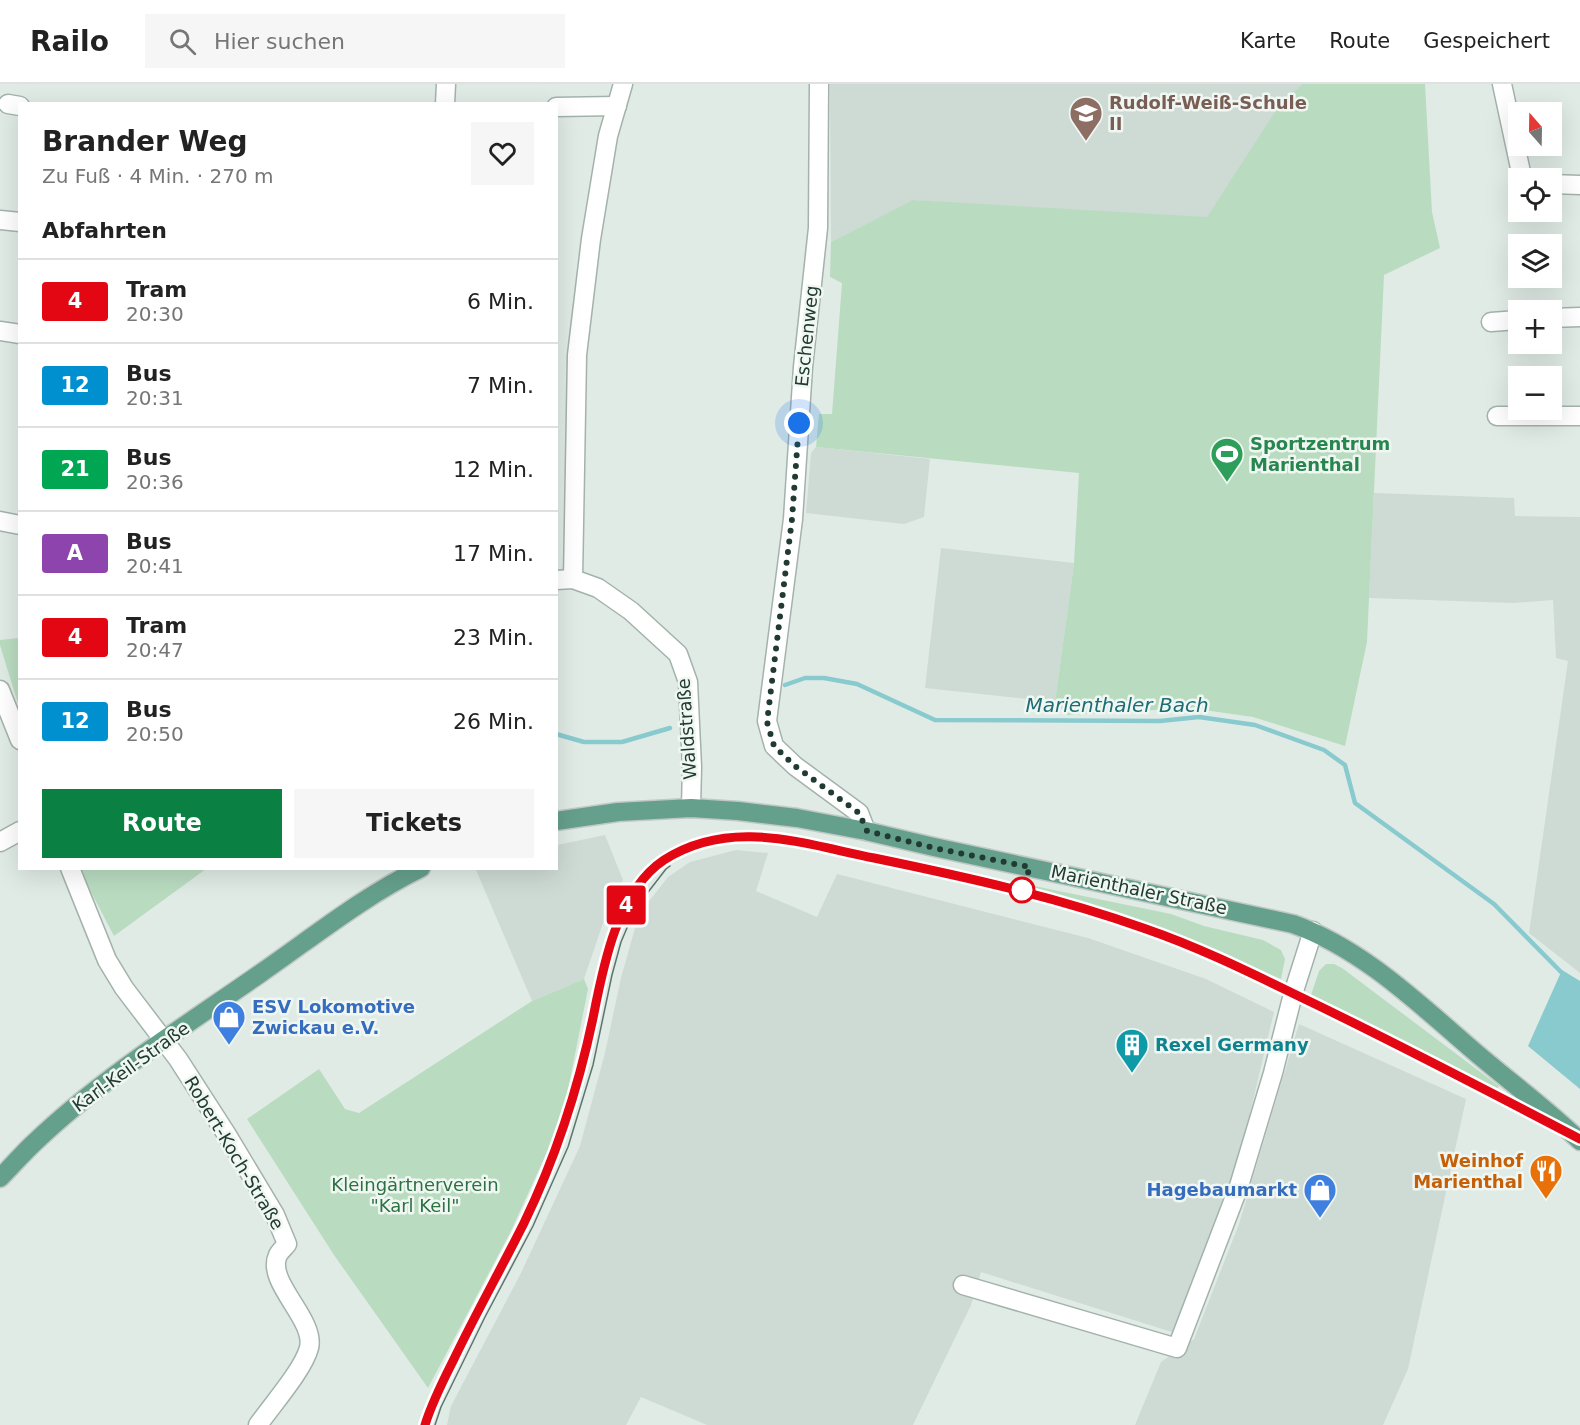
<!DOCTYPE html>
<html lang="de">
<head>
<meta charset="utf-8">
<style>
	:root { --surface:#fff; --page:#f6f6f6; --text:#222; --muted:#767676; --line:#e0e0e0; --accent:#0b8043 }
	body { margin:0; font-family:"DejaVu Sans",sans-serif; background:var(--page); color:var(--text); height:100vh; display:flex; flex-direction:column; font-size:22px; white-space:nowrap }
	* { box-sizing:border-box; margin:0 }
	p { font-size:20px; color:var(--muted) }
	.icon { flex:none; width:33px; height:33px; fill:none; stroke:currentColor; stroke-width:2; stroke-linecap:round; stroke-linejoin:round }
	.map { position:relative; flex:1; overflow:hidden }
	.drawer { position:absolute; left:18px; top:18px; width:540px; height:768px; display:flex; flex-direction:column; background:var(--surface); border-radius:0px; box-shadow:0 6px 24px #0002 }
	.drawer>* { flex:none }
	.badge { padding:0 12px; border-radius:4px; font-size:21px; line-height:39px }
	.needle { width:39px; rotate:340deg }
	.tools { position:absolute; left:1508px; top:18px; display:grid; gap:12px }
	.tools a { display:grid; place-items:center; width:54px; height:54px; border-radius:0px; background:var(--surface); box-shadow:0 6px 24px #0002; font-size:30px }
	.you { position:absolute; width:30px; height:30px; margin:-15px; border:4px solid #fff; border-radius:50%; background:#1a73e8; box-shadow:0 0 0 9px #1a73e833 }
	.map>.badge { position:absolute; translate:-50% -50%; box-shadow:0 0 0 3px #fff }
	h2 { padding:0 24px; font-size:22px; line-height:54px }
	.round { display:grid; place-items:center; flex:none; width:63px; height:63px; border-radius:0px; background:var(--page) }
	.headline { display:flex; align-items:center; justify-content:space-between; height:102px; padding:0 24px }
	h1 { font-size:28px; font-weight:800; line-height:45px }
	.action { display:flex; gap:12px; margin-top:auto; padding:12px 24px }
	.action a { flex:1; height:69px; border-radius:0px; background:var(--accent); color:#fff; font-size:24px; font-weight:800; line-height:69px; text-align:center }
	.action a+a { background:var(--page); color:var(--text) }
	ul { padding:0; list-style:none }
	li { display:flex; align-items:center; gap:18px; height:84px; padding:0 24px; border-top:2px solid var(--line) }
	li div { flex:1 }
	li b { display:block; font-size:22px }
	li em { font-style:normal }
	li .badge { min-width:66px; font-weight:700; text-align:center }
	header { display:flex; align-items:center; gap:36px; box-sizing:border-box; height:84px; padding:0 30px; background:var(--surface); border-bottom:2px solid var(--line) }
	header strong { font-size:28px }
	nav { display:flex; gap:33px; margin-inline-start:auto; font-size:21px }
	.search { width:420px; height:54px; background:var(--page); display:flex; align-items:center; gap:15px; box-sizing:border-box; padding:0 21px; border-radius:0px; color:var(--muted); font-size:22px }
	.map>svg:first-child { display:block }
	.built { fill:#cedad4 }
	.green { fill:#b9dcc0 }
	.water { fill:#89cacf }
	.lines { fill:none; stroke-linecap:round; stroke-linejoin:round }
	.stream { stroke:#89cacf; stroke-width:4.5 }
	.minor-casing { stroke:#a3b3ac; stroke-width:21 }
	.major-casing { stroke:#c1c8c6; stroke-width:21 }
	.minor { stroke:#fff; stroke-width:18 }
	.major { stroke:#65a08c; stroke-width:18 }
	.tram { stroke:#5b766d; stroke-width:1.5 }
	.line-casing { stroke:#fff; stroke-width:14 }
	.line { stroke:#e30613; stroke-width:9 }
	.walk { stroke:#213b32; stroke-width:6; stroke-dasharray:0 10.8 }
	.stop-dot { fill:#fff; stroke:#e30613; stroke-width:3 }
	.labels { text-anchor:middle; stroke-width:5; stroke-linejoin:round; paint-order:stroke }
	.education-label { font-size:18px; font-weight:bold; fill:#785e54; stroke:#f0f7f3; text-anchor:start }
	.street-label { font-size:18px; fill:#213b32; stroke:#f0f7f3 }
	.leisure-label { font-size:18px; font-weight:bold; fill:#27864d; stroke:#f0f7f3; text-anchor:start }
	.shop-label { font-size:18px; font-weight:bold; fill:#366cbe; stroke:#f0f7f3; text-anchor:start }
	.culture-label { font-size:18px; font-weight:bold; fill:#0d838f; stroke:#f0f7f3; text-anchor:start }
	.food-label { font-size:18px; font-weight:bold; fill:#c56008; stroke:#f0f7f3; text-anchor:end }
	.park-label { font-size:18px; fill:#2c7141; stroke:#f0f7f3 }
	.water-label { font-size:20px; font-style:italic; fill:#1d6d75; stroke:#f0f7f3 }
</style>
</head>
<body>
<header>
<strong>Railo</strong>
<div class="search"><svg class="icon" aria-label="search" viewBox="0 0 24 24"><circle cx="10" cy="10" r="6"/><path d="M15 15l6 6"/></svg>Hier suchen</div>
<nav><a>Karte</a><a>Route</a><a>Gespeichert</a></nav>
</header>
<div class="map">
<svg width="1580" height="1341" viewBox="0 0 1580 1341">
	<rect width="100%" height="100%" fill="#e0ebe5"/>
	<g class="built">
		<polygon points="830,0 1347,0 1335,153 914,116 831,158"/>
		<polygon points="816,363 930,375 924,433 904,440 806,429 811,369"/>
		<polygon points="1374,409 1514,414 1515,432 1580,433 1580,889 1529,849 1568,577 1556,574 1553,516 1513,519 1369,514"/>
		<polygon points="941,464 1074,479 1055,618 925,604"/>
		<polygon points="605,751 623,796 603,839 584,895 532,917 476,786 556,784 557,761"/>
		<polygon points="736,766 768,769 756,807 817,833 837,790 1088,854 1206,895 1274,928 1241,1067 1175,1249 981,1188 971,1221 913,1341 707,1341 641,1313 626,1341 447,1341 451,1322 521,1189 580,1062 605,969 621,894 639,830 668,793 690,778"/>
		<polygon points="1299,940 1466,1015 1408,1285 1383,1341 1135,1341 1161,1278 1194,1255 1239,1140"/>
	</g>
	<g class="green">
		<polygon points="1303,0 1425,0 1432,128 1440,164 1384,191 1367,558 1345,662 1253,633 1190,624 1067,631 1055,618 1074,479 1079,389 816,363 819,330 832,330 842,199 830,193 831,158 913,116 1207,133 1280,20"/>
		<polygon points="19,554 20,554 19,623 0,561 0,556"/>
		<polygon points="79,785 206,785 114,852"/>
		<polygon points="980,791 1171,830 1204,842 1263,856 1281,866 1285,875 1281,895 1157,844 1085,820"/>
		<polygon points="1326,880 1334,880 1342,884 1499,1002 1496,1006 1311,911 1319,887"/>
		<polygon points="584,895 588,905 566,1016 554,1053 510,1149 428,1304 334,1171 247,1035 319,985 345,1025 359,1029 532,917"/>
	</g>
	<polygon class="water" points="1562,886 1580,897 1580,1005 1528,962"/>
	<g class="lines">
		<g class="stream">
			<polyline points="785,601 805,594 824,594 857,600 935,636 1160,637 1199,633 1255,641 1324,666 1345,681 1355,719 1494,820 1563,890"/>
			<polyline points="556,650 584,658 622,658 670,644"/>
		</g>
		<g class="minor-casing">
			<g id="minor">
				<polyline points="819,0 818,144 803,283 793,435 767,637 774,662 795,682 859,729 866,747"/>
				<polyline points="1502,0 1522,93 1527,94"/>
				<polyline points="8,20 20,22"/>
				<polyline points="445,20 446,0"/>
				<polyline points="556,23 617,22"/>
				<polyline points="1551,100 1580,101"/>
				<polyline points="0,136 20,138"/>
				<polyline points="1551,234 1580,233"/>
				<polyline points="1491,238 1518,236"/>
				<polyline points="0,247 20,250"/>
				<polyline points="1497,332 1580,332"/>
				<polyline points="0,437 20,441"/>
				<polyline points="573,495 577,271 591,155 608,52 623,0"/>
				<polyline points="556,496 573,495 598,504 631,527 678,570 688,598 692,683 691,724"/>
				<polyline points="0,606 20,656"/>
				<polyline points="0,758 20,747"/>
				<path d="M70 784 107 876 124 904 178 975 227 1051 275 1131 287 1160C284 1164 280 1167 278 1171 265 1198 316 1235 309 1264 303 1286 272 1321 258 1341"/>
				<polyline points="963,1201 1177,1264 1239,1102 1273,989 1293,910 1313,847"/>
			</g>
		</g>
		<g class="major-casing">
			<g id="major">
				<path d="M556 737 618 728 691 724 738 727 797 734 866 747 934 763 1293 840C1363 865 1419 920 1475 968 1510 998 1547 1025 1580 1057"/>
				<path d="M0 1094C12 1082 23 1069 35 1058 102 994 185 942 261 889 313 853 364 812 421 784"/>
			</g>
		</g>
		<use href="#minor" class="minor"/>
		<use href="#major" class="major"/>
		<g class="tram">
			<path d="M425 1341C432 1318 443 1297 454 1275 476 1229 501 1185 524 1139 557 1071 579 1000 594 926 605 877 618 806 664 776 731 733 802 760 874 774 966 793 1057 813 1146 845 1207 866 1264 896 1322 924 1409 966 1495 1010 1580 1055"/>
			<polyline points="435,1341 441,1323 485,1233 533,1142 568,1063 593,981 612,891 621,858 635,825 666,785 670,782"/>
		</g>
	</g>
	<g class="lines">
		<g class="line-casing">
			<path id="line" d="M425 1341C432 1318 443 1297 454 1275 476 1229 501 1185 524 1139 556 1073 578 1005 593 934 603 883 617 807 664 776 731 733 803 760 874 774 966 793 1057 813 1146 845 1204 865 1259 893 1315 920 1404 963 1492 1009 1580 1055"/>
		</g>
		<use href="#line" class="line"/>
		<polyline class="walk" points="799,339 792,435 767,638 774,662 795,682 859,729 867,747 934,764 1030,783 1022,806"/>
	</g>
	<defs>
		<g id="school-pin" transform="scale(1.725)"><path d="M0 17L-7.5 6A9.5 9.5 0 1 1 7.5 6Z" fill="#8d6e63" stroke="#f0f7f3"/><path d="M0-5L7-2L0 1L-7-2ZM-4 1L0 2.5L4 1V4Q0 6-4 4Z" fill="#fff"/></g>
		<g id="stadium-pin" transform="scale(1.725)"><path d="M0 17L-7.5 6A9.5 9.5 0 1 1 7.5 6Z" fill="#2e9e5b" stroke="#f0f7f3"/><path d="M0-5a6.5 5 0 1 0 0 10a6.5 5 0 1 0 0-10ZM-3.5-1.8h7v3.6h-7Z" fill="#fff"/></g>
		<g id="shop-pin" transform="scale(1.725)"><path d="M0 17L-7.5 6A9.5 9.5 0 1 1 7.5 6Z" fill="#3f7fe0" stroke="#f0f7f3"/><path d="M-5-2.5h2.3a2.7 3.5 0 0 1 5.4 0H5L5.5 6h-11ZM-1.5-2.5h3a1.5 2.3 0 0 0-3 0Z" fill="#fff"/></g>
		<g id="building-pin" transform="scale(1.725)"><path d="M0 17L-7.5 6A9.5 9.5 0 1 1 7.5 6Z" fill="#0f9aa8" stroke="#f0f7f3"/><path d="M-4-6H4V6H1V3H-1V6H-4ZM-2.5-4.3h1.7v1.8h-1.7ZM.8-4.3h1.7v1.8H.8ZM-2.5-1h1.7V.8h-1.7ZM.8-1h1.7V.8H.8Z" fill="#fff"/></g>
		<g id="restaurant-pin" transform="scale(1.725)"><path d="M0 17L-7.5 6A9.5 9.5 0 1 1 7.5 6Z" fill="#e8710a" stroke="#f0f7f3"/><path d="M-5-6h1v4h1v-4h1v4h1v-4h1v5L-1.5 .5V6h-2V.5L-5-1ZM5-6V6H3V1.5H1.5Q1.5-4 5-6Z" fill="#fff"/></g>
	</defs>
	<g fill-rule="evenodd">
		<use href="#school-pin" x="1086" y="29"/>
		<use href="#stadium-pin" x="1227" y="370"/>
		<use href="#shop-pin" x="229" y="933"/>
		<use href="#building-pin" x="1132" y="961"/>
		<use href="#restaurant-pin" x="1546" y="1087"/>
		<use href="#shop-pin" x="1320" y="1106"/>
	</g>
	<circle class="stop-dot" cx="1022" cy="806" r="12"/>
	<g class="labels">
		<g class="education-label">
			<text x="1109" y="25">Rudolf-Weiß-Schule<tspan x="1109" dy="21">II</tspan></text>
		</g>
		<g class="street-label">
			<text transform="translate(807 252) rotate(-84)" y="6">Eschenweg</text>
			<text transform="translate(687 645) rotate(-94)" y="6">Waldstraße</text>
			<text transform="translate(1139 806) rotate(12)" y="6">Marienthaler Straße</text>
			<text transform="translate(131 983) rotate(-36)" y="6">Karl-Keil-Straße</text>
			<text transform="translate(234 1069) rotate(59)" y="6">Robert-Koch-Straße</text>
		</g>
		<g class="leisure-label">
			<text x="1250" y="366">Sportzentrum<tspan x="1250" dy="21">Marienthal</tspan></text>
		</g>
		<g class="shop-label">
			<text x="252" y="929">ESV Lokomotive<tspan x="252" dy="21">Zwickau e.V.</tspan></text>
			<text x="1297" y="1112" text-anchor="end">Hagebaumarkt</text>
		</g>
		<g class="culture-label">
			<text x="1155" y="967">Rexel Germany</text>
		</g>
		<g class="food-label">
			<text x="1523" y="1083">Weinhof<tspan x="1523" dy="21">Marienthal</tspan></text>
		</g>
		<g class="park-label">
			<text x="415" y="1107">Kleingärtnerverein<tspan x="415" dy="21">"Karl Keil"</tspan></text>
		</g>
		<g class="water-label">
			<text x="1117" y="628">Marienthaler Bach</text>
		</g>
	</g>
</svg>
<div class="tools">
<a><svg class="needle" viewBox="-14 -14 28 28"><path d="M0-13l5 13h-10z" fill="#e53935"/><path d="M0 13l5-13h-10z" fill="#767676"/></svg></a>
<a><svg class="icon" aria-label="locate" viewBox="0 0 24 24"><circle cx="12" cy="12" r="6"/><path d="M12 2v4M12 18v4M2 12h4M18 12h4"/></svg></a>
<a><svg class="icon" aria-label="layers" viewBox="0 0 24 24"><path d="M12 4l9 5-9 5-9-5zM3 14l9 5 9-5"/></svg></a>
<a>+</a>
<a>−</a>
</div>
<div class="you" style="left:799px;top:339px"></div>
<b class="badge" style="left:626px;top:821px;background:#e30613;color:#fff">4</b>
<section class="drawer">
<div class="headline"><div><h1>Brander Weg</h1><p>Zu Fuß · 4 Min. · 270 m</p></div><a class="round"><svg class="icon" aria-label="heart" viewBox="0 0 24 24"><path d="M12 20l-8-8c-3-5 5-10 8-4 3-6 11-1 8 4z"/></svg></a></div>
<h2>Abfahrten</h2>
<ul>
<li><span class="badge" style="background:#e30613;color:#fff">4</span><div><b>Tram</b><p>20:30</p></div><em>6 Min.</em></li>
<li><span class="badge" style="background:#008fcf;color:#fff">12</span><div><b>Bus</b><p>20:31</p></div><em>7 Min.</em></li>
<li><span class="badge" style="background:#00a651;color:#fff">21</span><div><b>Bus</b><p>20:36</p></div><em>12 Min.</em></li>
<li><span class="badge" style="background:#8e44ad;color:#fff">A</span><div><b>Bus</b><p>20:41</p></div><em>17 Min.</em></li>
<li><span class="badge" style="background:#e30613;color:#fff">4</span><div><b>Tram</b><p>20:47</p></div><em>23 Min.</em></li>
<li><span class="badge" style="background:#008fcf;color:#fff">12</span><div><b>Bus</b><p>20:50</p></div><em>26 Min.</em></li>
</ul>
<div class="action"><a>Route</a><a>Tickets</a></div>
</section>
</div>
</body>
</html>
